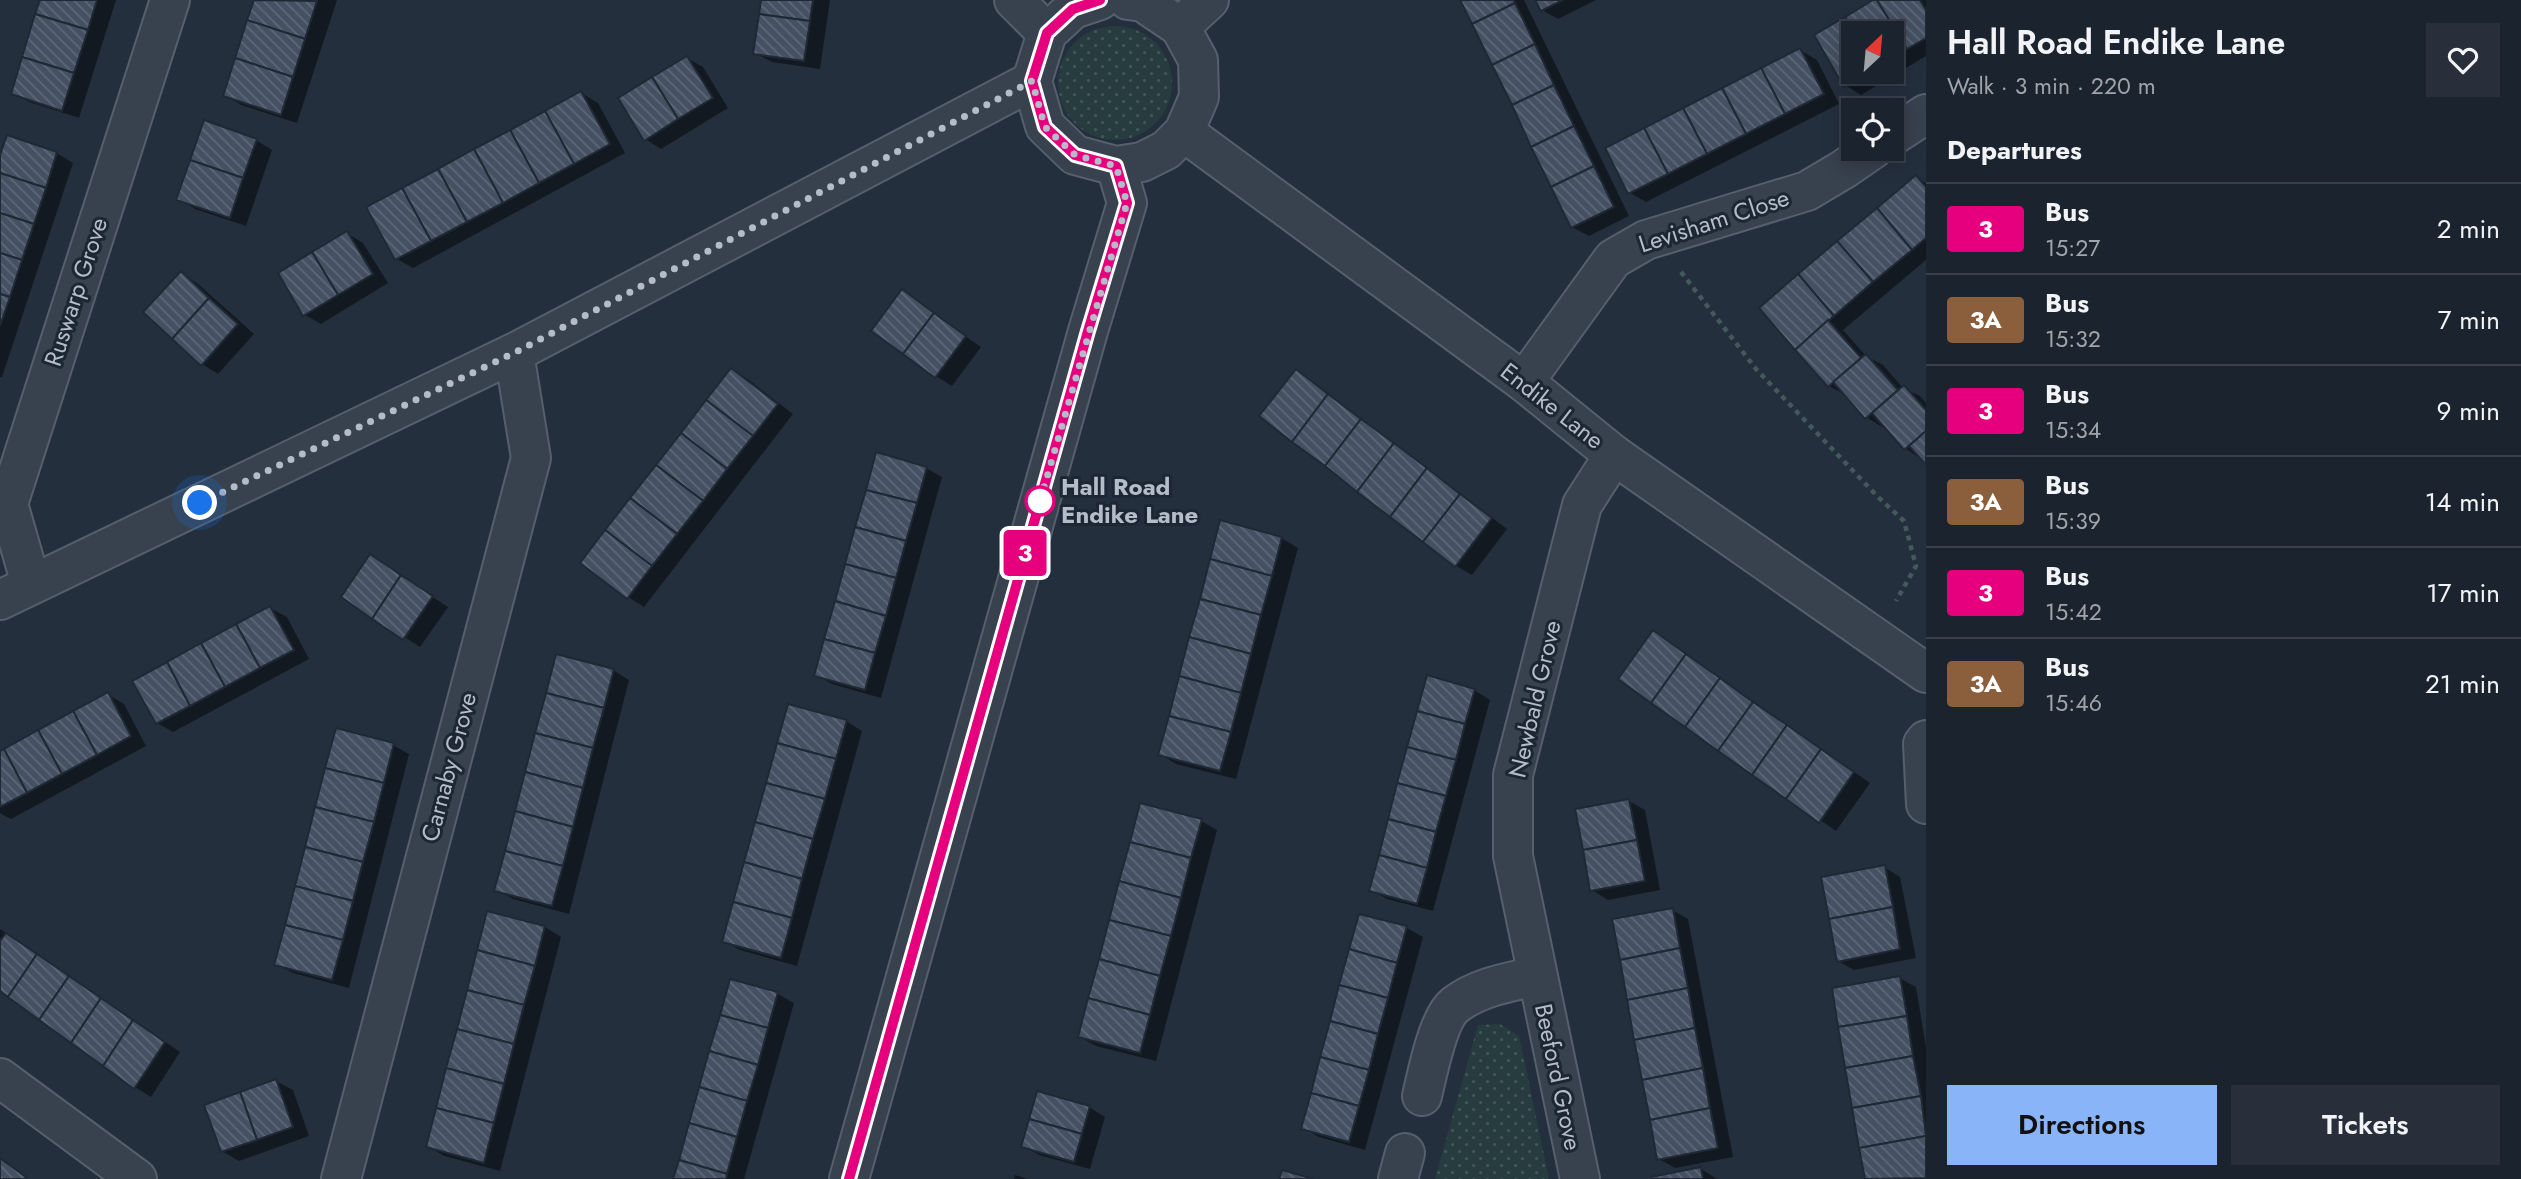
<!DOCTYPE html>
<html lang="en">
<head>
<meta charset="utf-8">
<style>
	:root { --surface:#1b232e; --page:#282f3a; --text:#f1f3f6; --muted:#a0a4aa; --line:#39404a; --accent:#8ab4f8 }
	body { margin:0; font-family:Jost,sans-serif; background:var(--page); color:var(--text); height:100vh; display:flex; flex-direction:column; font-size:26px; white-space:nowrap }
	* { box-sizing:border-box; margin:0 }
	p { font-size:23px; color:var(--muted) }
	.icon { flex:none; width:38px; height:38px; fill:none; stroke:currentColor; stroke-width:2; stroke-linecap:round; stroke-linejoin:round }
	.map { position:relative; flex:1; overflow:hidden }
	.panel { display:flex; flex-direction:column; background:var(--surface); width:595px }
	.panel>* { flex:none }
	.badge { padding:0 14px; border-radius:5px; font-size:24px; line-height:46px }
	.needle { width:46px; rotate:26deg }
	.controls { position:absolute; left:1841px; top:21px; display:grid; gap:14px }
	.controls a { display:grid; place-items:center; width:63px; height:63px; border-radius:0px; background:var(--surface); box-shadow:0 4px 18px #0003,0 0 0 2px var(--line); font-size:35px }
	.you { position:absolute; width:35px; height:35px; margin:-18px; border:5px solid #fff; border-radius:50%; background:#1a73e8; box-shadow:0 0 0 10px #1a73e833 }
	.map>.badge { position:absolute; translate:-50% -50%; box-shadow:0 0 0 4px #fff }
	h2 { padding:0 21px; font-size:26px; line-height:63px }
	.round { display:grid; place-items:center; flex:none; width:74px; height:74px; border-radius:0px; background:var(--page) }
	.summary { display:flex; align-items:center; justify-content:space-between; height:119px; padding:0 21px }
	h1 { font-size:33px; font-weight:600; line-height:52px }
	.button { display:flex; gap:14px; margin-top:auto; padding:14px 21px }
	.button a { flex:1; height:80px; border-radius:0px; background:var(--accent); color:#111; font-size:28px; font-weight:600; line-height:80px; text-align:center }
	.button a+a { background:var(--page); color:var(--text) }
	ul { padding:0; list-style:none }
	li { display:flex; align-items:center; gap:21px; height:91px; padding:0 21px; border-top:2px solid var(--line) }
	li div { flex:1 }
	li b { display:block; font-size:26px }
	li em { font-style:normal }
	li .badge { min-width:77px; font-weight:700; text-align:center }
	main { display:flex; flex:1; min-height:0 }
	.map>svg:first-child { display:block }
	.green { fill:url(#green-dots) }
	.shadow { fill:#0007; fill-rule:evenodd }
	.building { fill:url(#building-back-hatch); stroke:#1f2835; stroke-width:2 }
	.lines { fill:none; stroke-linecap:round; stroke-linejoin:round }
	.minor-casing { stroke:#565f6c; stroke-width:42 }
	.path { stroke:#44595c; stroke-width:4.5; stroke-dasharray:5 5; stroke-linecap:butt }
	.minor { stroke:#38414e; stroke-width:38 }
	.line-casing { stroke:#fff; stroke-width:16 }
	.line { stroke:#e6007e; stroke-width:10 }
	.walk { stroke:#b4bcc9; stroke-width:7; stroke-dasharray:0 12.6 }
	.stop-dot { fill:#fff; stroke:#e6007e; stroke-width:3.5 }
	.labels { text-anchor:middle; stroke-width:6; stroke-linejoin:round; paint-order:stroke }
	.street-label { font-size:24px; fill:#b4bcc9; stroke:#1d2633 }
	.stop-label { font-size:24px; font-weight:bold; fill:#b4bcc9; stroke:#1d2633; text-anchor:start }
</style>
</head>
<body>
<main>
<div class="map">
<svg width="1926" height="1179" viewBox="0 0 1926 1179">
	<defs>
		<pattern id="green-dots" width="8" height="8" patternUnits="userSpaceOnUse" patternTransform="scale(1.75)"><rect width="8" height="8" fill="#263c3f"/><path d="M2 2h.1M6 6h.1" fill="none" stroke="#435659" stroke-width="1.8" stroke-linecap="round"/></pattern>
		<pattern id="building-back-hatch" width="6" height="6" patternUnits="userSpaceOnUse" patternTransform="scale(1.75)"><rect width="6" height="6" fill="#455162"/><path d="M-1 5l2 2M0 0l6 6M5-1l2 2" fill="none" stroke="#5d6877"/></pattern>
	</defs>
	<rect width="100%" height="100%" fill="#242f3e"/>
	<g class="green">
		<circle cx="1115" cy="83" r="57"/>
		<polygon points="1500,1024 1519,1036 1549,1179 1435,1179 1478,1025"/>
	</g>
	<g class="shadow">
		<polygon points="42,0 116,0 79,118 29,102 13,93"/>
		<polygon points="256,0 337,0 297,123 241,105 225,95"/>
		<polygon points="763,0 830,0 820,69 772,62 755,53"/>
		<polygon points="1462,0 1524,0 1629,216 1589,236 1572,227"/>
		<polygon points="1537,0 1596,0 1558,19 1542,10"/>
		<path d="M1876 0H1926V56L1861 95 1845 85 1816 35ZM1853 33H1892V72H1853Z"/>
		<polygon points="1800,50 1817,60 1839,104 1646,202 1630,193"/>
		<polygon points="687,58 703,67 728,108 661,149 645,139"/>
		<polygon points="581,93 598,103 625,153 413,268 397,259"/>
		<polygon points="8,137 57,153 73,163 2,377 0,377 0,160"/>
		<polygon points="256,140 272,150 246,226 195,209 179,199"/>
		<polygon points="1916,177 1926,183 1926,260 1843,330 1866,356 1883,365 1903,388 1920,396 1926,403 1926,463 1905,448 1885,424 1882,427 1866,417 1845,395 1829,386 1761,309"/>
		<polygon points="347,233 363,243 388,283 321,324 305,315"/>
		<polygon points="181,273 197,283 254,334 218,374 202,364"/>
		<polygon points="902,292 981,347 952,386 936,376"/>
		<polygon points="732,370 748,379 793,414 644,607 628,597"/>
		<polygon points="1296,371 1312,381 1507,529 1472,575 1456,566 1262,416"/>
		<polygon points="926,468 942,477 881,698 832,684 816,675"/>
		<polygon points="1281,538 1298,548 1236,779 1176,764 1160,754"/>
		<polygon points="370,556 448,607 420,647 343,597"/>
		<polygon points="270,608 287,617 309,659 173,732 157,723"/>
		<polygon points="1669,642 1870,783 1836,831 1620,679"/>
		<polygon points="613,670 629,680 569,914 513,899 496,890"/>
		<polygon points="1474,690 1490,700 1433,911 1387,899 1371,890"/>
		<polygon points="107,694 124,704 146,746 11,819 0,813 0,752"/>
		<polygon points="846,721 862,731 797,966 740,950 724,941"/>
		<polygon points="393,745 409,754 349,988 293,973 276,964"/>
		<polygon points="1629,801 1645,810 1660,890 1608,900 1592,890"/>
		<polygon points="1201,821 1217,830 1156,1061 1096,1046 1080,1037"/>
		<polygon points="1884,867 1900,877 1916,958 1854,970 1838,961"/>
		<polygon points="1672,910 1688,919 1733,1157 1675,1168 1659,1159"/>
		<polygon points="488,913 545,927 561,937 500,1171 444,1156 428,1146"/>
		<polygon points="1360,916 1407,928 1423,937 1365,1150 1319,1137 1303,1128"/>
		<polygon points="0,929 180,1052 151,1097 135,1087 0,989"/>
		<polygon points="1899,978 1916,987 1926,1047 1926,1179 1866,1179 1834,989"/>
		<polygon points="778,994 794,1003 744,1179 675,1179"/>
		<polygon points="276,1081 293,1090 309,1136 239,1161 222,1151"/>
		<polygon points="1089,1107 1105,1117 1090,1169 1039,1155 1023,1146"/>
		<polygon points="1701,1169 1717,1179 1653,1179"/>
		<polygon points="1015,1175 1028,1179 1014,1179"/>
	</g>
	<g class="building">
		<polygon points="40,0 97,0 88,30 35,14"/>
		<polygon points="254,0 317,1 305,39 247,20"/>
		<polygon points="761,0 813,0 810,21 759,14"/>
		<polygon points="1460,0 1513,0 1515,3 1472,24"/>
		<polygon points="1535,0 1563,0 1541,11"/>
		<polygon points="1873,0 1877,0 1907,49 1892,58 1892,33 1855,33 1845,17"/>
		<polygon points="1877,0 1920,0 1926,10 1926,38 1907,49"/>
		<polygon points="1515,3 1535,44 1492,65 1472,24"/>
		<polygon points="35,14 88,30 74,73 22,57"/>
		<polygon points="759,14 810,21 804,61 753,54"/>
		<polygon points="1845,17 1855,33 1853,72 1869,72 1844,87 1814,35"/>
		<polygon points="247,20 305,39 293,77 235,58"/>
		<polygon points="1535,44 1554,85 1512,105 1492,65"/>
		<polygon points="1800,48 1824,94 1785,114 1761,68"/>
		<polygon points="687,56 713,98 678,119 652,77"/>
		<polygon points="22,57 74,73 62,111 11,94"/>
		<polygon points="235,58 293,77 281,115 223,96"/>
		<polygon points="1761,68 1785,114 1746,134 1722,88"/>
		<polygon points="652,77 678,119 644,141 618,98"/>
		<polygon points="1554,85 1574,126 1531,147 1512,105"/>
		<polygon points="1722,88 1746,134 1707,154 1683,108"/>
		<polygon points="581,91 610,144 574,164 545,111"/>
		<polygon points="1683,108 1707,154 1668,174 1644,128"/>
		<polygon points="545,111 574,164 539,183 510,130"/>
		<polygon points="204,120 257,139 243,178 190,160"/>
		<polygon points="1574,126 1594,166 1551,187 1531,147"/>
		<polygon points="1644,128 1668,174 1628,194 1605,148"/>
		<polygon points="510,130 539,183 503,203 474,149"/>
		<polygon points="7,135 57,152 46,188 0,173 0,155"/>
		<polygon points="474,149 503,203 467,222 438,169"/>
		<polygon points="190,160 243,178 230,218 176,200"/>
		<polygon points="1594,166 1614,207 1571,228 1551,187"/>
		<polygon points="438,169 467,222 431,241 402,188"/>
		<polygon points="0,173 46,188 34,224 0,213"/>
		<polygon points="1916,175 1926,187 1926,238 1912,250 1877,208"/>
		<polygon points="402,188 431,241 395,260 366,207"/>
		<polygon points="1877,208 1912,250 1873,282 1837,241"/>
		<polygon points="0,213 34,224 22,260 0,253"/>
		<polygon points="347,231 373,274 338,295 312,252"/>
		<polygon points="1837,241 1873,282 1834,316 1798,274"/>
		<polygon points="312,252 338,295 303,316 278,273"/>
		<polygon points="0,253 22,260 10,297 0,294"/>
		<polygon points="181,271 209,298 172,339 143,312"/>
		<polygon points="1798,274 1834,316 1795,350 1759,308"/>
		<polygon points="902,289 934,313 903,354 871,331"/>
		<polygon points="0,294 10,297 0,326"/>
		<polygon points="209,298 238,324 201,366 172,339"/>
		<polygon points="934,313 966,336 935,378 903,354"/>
		<polygon points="1828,320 1861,358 1828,387 1795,350"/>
		<polygon points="1866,354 1898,390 1865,419 1833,382"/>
		<polygon points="731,368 778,404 753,436 706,400"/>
		<polygon points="1296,369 1328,394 1292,442 1259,416"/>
		<polygon points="1904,385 1926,410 1926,431 1904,450 1872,413"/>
		<polygon points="1328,394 1361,419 1325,466 1292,442"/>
		<polygon points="706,400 753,436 727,469 681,433"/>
		<polygon points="1361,419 1394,443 1357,492 1325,466"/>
		<polygon points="1926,431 1926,465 1909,446"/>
		<polygon points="681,433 727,469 703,501 656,465"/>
		<polygon points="1394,443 1427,468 1390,517 1357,492"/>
		<polygon points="876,452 927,467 917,503 866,490"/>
		<polygon points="656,465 703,501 677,534 630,498"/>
		<polygon points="1427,468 1460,494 1423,542 1390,517"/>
		<polygon points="866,490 917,503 906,541 855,527"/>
		<polygon points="1460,494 1492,518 1455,567 1423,542"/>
		<polygon points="630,498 677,534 652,566 605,530"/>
		<polygon points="1220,520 1282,537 1272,576 1210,559"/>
		<polygon points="855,527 906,541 896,578 845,564"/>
		<polygon points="605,530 652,566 627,599 580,563"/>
		<polygon points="370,554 401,575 372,619 341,597"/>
		<polygon points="1210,559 1272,576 1261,615 1200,599"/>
		<polygon points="845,564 896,578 886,616 835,601"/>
		<polygon points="401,575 433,596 403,640 372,619"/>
		<polygon points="1200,599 1261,615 1251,654 1189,637"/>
		<polygon points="835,601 886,616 875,653 824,639"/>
		<polygon points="270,606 294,650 260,668 236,624"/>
		<polygon points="236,624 260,668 225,687 201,643"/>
		<polygon points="1653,630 1686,654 1651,703 1618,679"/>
		<polygon points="1189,637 1251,654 1241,693 1179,676"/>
		<polygon points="824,639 875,653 865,690 814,676"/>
		<polygon points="201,643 225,687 190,706 167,662"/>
		<polygon points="556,654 614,669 604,708 546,693"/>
		<polygon points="1686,654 1720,678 1685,727 1651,703"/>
		<polygon points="167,662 190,706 156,724 132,681"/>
		<polygon points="1427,675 1475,689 1465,724 1417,711"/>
		<polygon points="1179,676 1241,693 1231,732 1169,716"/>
		<polygon points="1720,678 1753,702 1718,751 1685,727"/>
		<polygon points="108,692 131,736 97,755 73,711"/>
		<polygon points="546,693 604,708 593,748 535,733"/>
		<polygon points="1753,702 1787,725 1752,775 1718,751"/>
		<polygon points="788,704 847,720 836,759 777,743"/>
		<polygon points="73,711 97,755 62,774 38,730"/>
		<polygon points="1417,711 1465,724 1456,760 1407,747"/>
		<polygon points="1169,716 1231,732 1220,771 1158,755"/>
		<polygon points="1787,725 1821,749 1786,799 1752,775"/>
		<polygon points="336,728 394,743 384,783 325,768"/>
		<polygon points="38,730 62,774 27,793 4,749"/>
		<polygon points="535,733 593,748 583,788 525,772"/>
		<polygon points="777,743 836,759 825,799 766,783"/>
		<polygon points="1407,747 1456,760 1446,796 1397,783"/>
		<polygon points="4,749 27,793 0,807 0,751"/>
		<polygon points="1821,749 1854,772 1819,823 1786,799"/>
		<polygon points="325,768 384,783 374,822 315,807"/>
		<polygon points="525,772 583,788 573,827 515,811"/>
		<polygon points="766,783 825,799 813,839 755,822"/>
		<polygon points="1397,783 1446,796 1436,832 1388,819"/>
		<polygon points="1629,799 1637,840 1583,850 1575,809"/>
		<polygon points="1140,803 1202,819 1191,858 1130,842"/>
		<polygon points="315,807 374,822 363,862 305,847"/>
		<polygon points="515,811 573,827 563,866 505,851"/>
		<polygon points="1388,819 1436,832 1427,868 1379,855"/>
		<polygon points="755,822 813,839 802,879 744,862"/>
		<polygon points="1637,840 1645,881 1590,891 1583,850"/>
		<polygon points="1130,842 1191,858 1181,898 1119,881"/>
		<polygon points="305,847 363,862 353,901 295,886"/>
		<polygon points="505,851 563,866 552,906 494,891"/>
		<polygon points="1379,855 1427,868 1417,904 1369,891"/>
		<polygon points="744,862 802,879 792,918 733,902"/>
		<polygon points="1885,865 1893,907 1829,919 1821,877"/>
		<polygon points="1119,881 1181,898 1171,936 1109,920"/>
		<polygon points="295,886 353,901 343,940 285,925"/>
		<polygon points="733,902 792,918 781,958 722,942"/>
		<polygon points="1893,907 1900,949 1837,962 1829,919"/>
		<polygon points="1673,908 1680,948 1620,960 1612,919"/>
		<polygon points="487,911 545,926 535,966 477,950"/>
		<polygon points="1359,914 1407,926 1397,963 1349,949"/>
		<polygon points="1109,920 1171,936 1160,976 1099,959"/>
		<polygon points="285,925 343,940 332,980 274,965"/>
		<polygon points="6,933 37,954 8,997 0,991 0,941"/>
		<polygon points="1680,948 1688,988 1627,1000 1620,960"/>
		<polygon points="1349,949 1397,963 1388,998 1339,985"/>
		<polygon points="477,950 535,966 524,1005 467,990"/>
		<polygon points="37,954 69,976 39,1020 8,997"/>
		<polygon points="1099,959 1160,976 1150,1015 1088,998"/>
		<polygon points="69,976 101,998 71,1043 39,1020"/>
		<polygon points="1900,976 1907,1016 1838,1027 1832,988"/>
		<polygon points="730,979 778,992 768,1028 720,1015"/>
		<polygon points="1339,985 1388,998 1378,1034 1330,1021"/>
		<polygon points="1688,988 1695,1028 1634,1040 1627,1000"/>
		<polygon points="467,990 524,1005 514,1044 457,1029"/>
		<polygon points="101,998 133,1020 103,1066 71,1043"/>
		<polygon points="1088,998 1150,1015 1140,1053 1078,1037"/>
		<polygon points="720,1015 768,1028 758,1065 709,1051"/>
		<polygon points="1907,1016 1913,1056 1845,1068 1838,1027"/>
		<polygon points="133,1020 165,1042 134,1089 103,1066"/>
		<polygon points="1330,1021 1378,1034 1369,1070 1320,1057"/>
		<polygon points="1695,1028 1703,1068 1642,1080 1634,1040"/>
		<polygon points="457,1029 514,1044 504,1084 446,1068"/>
		<polygon points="709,1051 758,1065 747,1101 699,1087"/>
		<polygon points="1913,1056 1921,1096 1852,1108 1845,1068"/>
		<polygon points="1320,1057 1369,1070 1359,1106 1311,1093"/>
		<polygon points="446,1068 504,1084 494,1123 436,1108"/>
		<polygon points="1703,1068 1710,1108 1650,1120 1642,1080"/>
		<polygon points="276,1079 293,1127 257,1140 240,1092"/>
		<polygon points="699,1087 747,1101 737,1137 689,1123"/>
		<polygon points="1037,1091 1090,1106 1082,1134 1029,1119"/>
		<polygon points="240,1092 257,1140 221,1152 204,1105"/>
		<polygon points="1311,1093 1359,1106 1349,1142 1301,1129"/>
		<polygon points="1921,1096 1926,1136 1859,1148 1852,1108"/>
		<polygon points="436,1108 494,1123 484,1163 426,1147"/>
		<polygon points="1710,1108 1718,1148 1657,1160 1650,1120"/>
		<polygon points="1029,1119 1082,1134 1074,1162 1021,1147"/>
		<polygon points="689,1123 737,1137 727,1174 679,1160"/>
		<polygon points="1926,1136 1926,1178 1865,1179 1859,1148"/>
		<polygon points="0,1158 26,1177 25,1179 0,1179"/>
		<polygon points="679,1160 727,1174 726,1179 673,1179"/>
		<polygon points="1701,1167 1703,1179 1651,1179 1651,1177"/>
		<polygon points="1282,1170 1314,1179 1279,1179"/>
	</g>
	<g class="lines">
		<g class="minor-casing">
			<g id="minor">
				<polyline points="1014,0 1047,33"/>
				<polyline points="1100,0 1073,9 1047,33 1032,81 1045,126 1075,155 1116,166 1142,162 1166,150 1184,132 1199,97 1198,60 1180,27 1143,2 1128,0"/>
				<polyline points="1180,27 1209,0"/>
				<polyline points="1184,132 1524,382 1614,455 1926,673"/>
				<polyline points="1892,136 1926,114"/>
				<polyline points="1524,382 1613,259 1646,240 1807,191 1844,169 1873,149"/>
				<polyline points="31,584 8,504 170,0"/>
				<polyline points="0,600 514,353 1032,81"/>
				<polyline points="1926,740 1923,744 1926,804"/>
				<polyline points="0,1078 137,1179"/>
				<path d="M1422 1096C1427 1075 1438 1018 1455 1005 1478 987 1510 982 1537 976"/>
				<polyline points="341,1179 531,458 514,353"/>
				<polyline points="849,1179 1088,331 1127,203 1116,166"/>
				<polyline points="1398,1179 1405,1153"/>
				<polyline points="1580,1179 1513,856 1513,775 1582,505 1614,455"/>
			</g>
		</g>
		<polyline class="path" points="1681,272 1756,369 1878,497 1904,521 1916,566 1896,601"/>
		<use href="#minor" class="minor"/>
	</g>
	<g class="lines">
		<g class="line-casing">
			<polyline id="line" points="849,1179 1088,331 1127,203 1116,166 1075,155 1045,127 1032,81 1047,33 1073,9 1100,0"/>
		</g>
		<use href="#line" class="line"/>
		<polyline class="walk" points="200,503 514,353 1032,81 1045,127 1075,155 1116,166 1127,203 1040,501"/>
	</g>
	<circle class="stop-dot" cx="1040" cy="501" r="14"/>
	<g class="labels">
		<g class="street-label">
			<text transform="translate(1714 221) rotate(-18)" y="8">Levisham Close</text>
			<text transform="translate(76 292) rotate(-72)" y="8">Ruswarp Grove</text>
			<text transform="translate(1552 406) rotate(38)" y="8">Endike Lane</text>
			<text transform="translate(1535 699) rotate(-77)" y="8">Newbald Grove</text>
			<text transform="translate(449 767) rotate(-75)" y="8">Carnaby Grove</text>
			<text transform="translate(1558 1077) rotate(78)" y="8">Beeford Grove</text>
		</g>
		<g class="stop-label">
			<text x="1061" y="495">Hall Road<tspan x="1061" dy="28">Endike Lane</tspan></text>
		</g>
	</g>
</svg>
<div class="controls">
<a><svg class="needle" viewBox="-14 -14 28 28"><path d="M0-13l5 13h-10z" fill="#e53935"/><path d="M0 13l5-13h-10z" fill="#a0a4aa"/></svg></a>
<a><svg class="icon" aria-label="locate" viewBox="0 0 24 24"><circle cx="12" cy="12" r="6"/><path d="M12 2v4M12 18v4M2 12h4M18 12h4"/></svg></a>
</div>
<div class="you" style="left:200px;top:503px"></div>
<b class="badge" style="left:1025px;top:553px;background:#e6007e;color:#fff">3</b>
</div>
<section class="panel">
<div class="summary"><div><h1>Hall Road Endike Lane</h1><p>Walk · 3 min · 220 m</p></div><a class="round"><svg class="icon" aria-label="heart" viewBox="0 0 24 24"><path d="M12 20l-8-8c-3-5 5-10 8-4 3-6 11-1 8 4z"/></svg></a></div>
<h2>Departures</h2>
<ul>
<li><span class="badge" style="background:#e6007e;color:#fff">3</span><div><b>Bus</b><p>15:27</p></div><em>2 min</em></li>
<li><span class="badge" style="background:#8b5e3c;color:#fff">3A</span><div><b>Bus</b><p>15:32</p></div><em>7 min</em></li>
<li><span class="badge" style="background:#e6007e;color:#fff">3</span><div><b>Bus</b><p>15:34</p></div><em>9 min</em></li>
<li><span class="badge" style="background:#8b5e3c;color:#fff">3A</span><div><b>Bus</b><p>15:39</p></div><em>14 min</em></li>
<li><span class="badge" style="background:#e6007e;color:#fff">3</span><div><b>Bus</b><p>15:42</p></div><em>17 min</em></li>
<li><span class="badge" style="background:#8b5e3c;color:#fff">3A</span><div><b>Bus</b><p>15:46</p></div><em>21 min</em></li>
</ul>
<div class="button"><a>Directions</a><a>Tickets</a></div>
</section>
</main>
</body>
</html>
